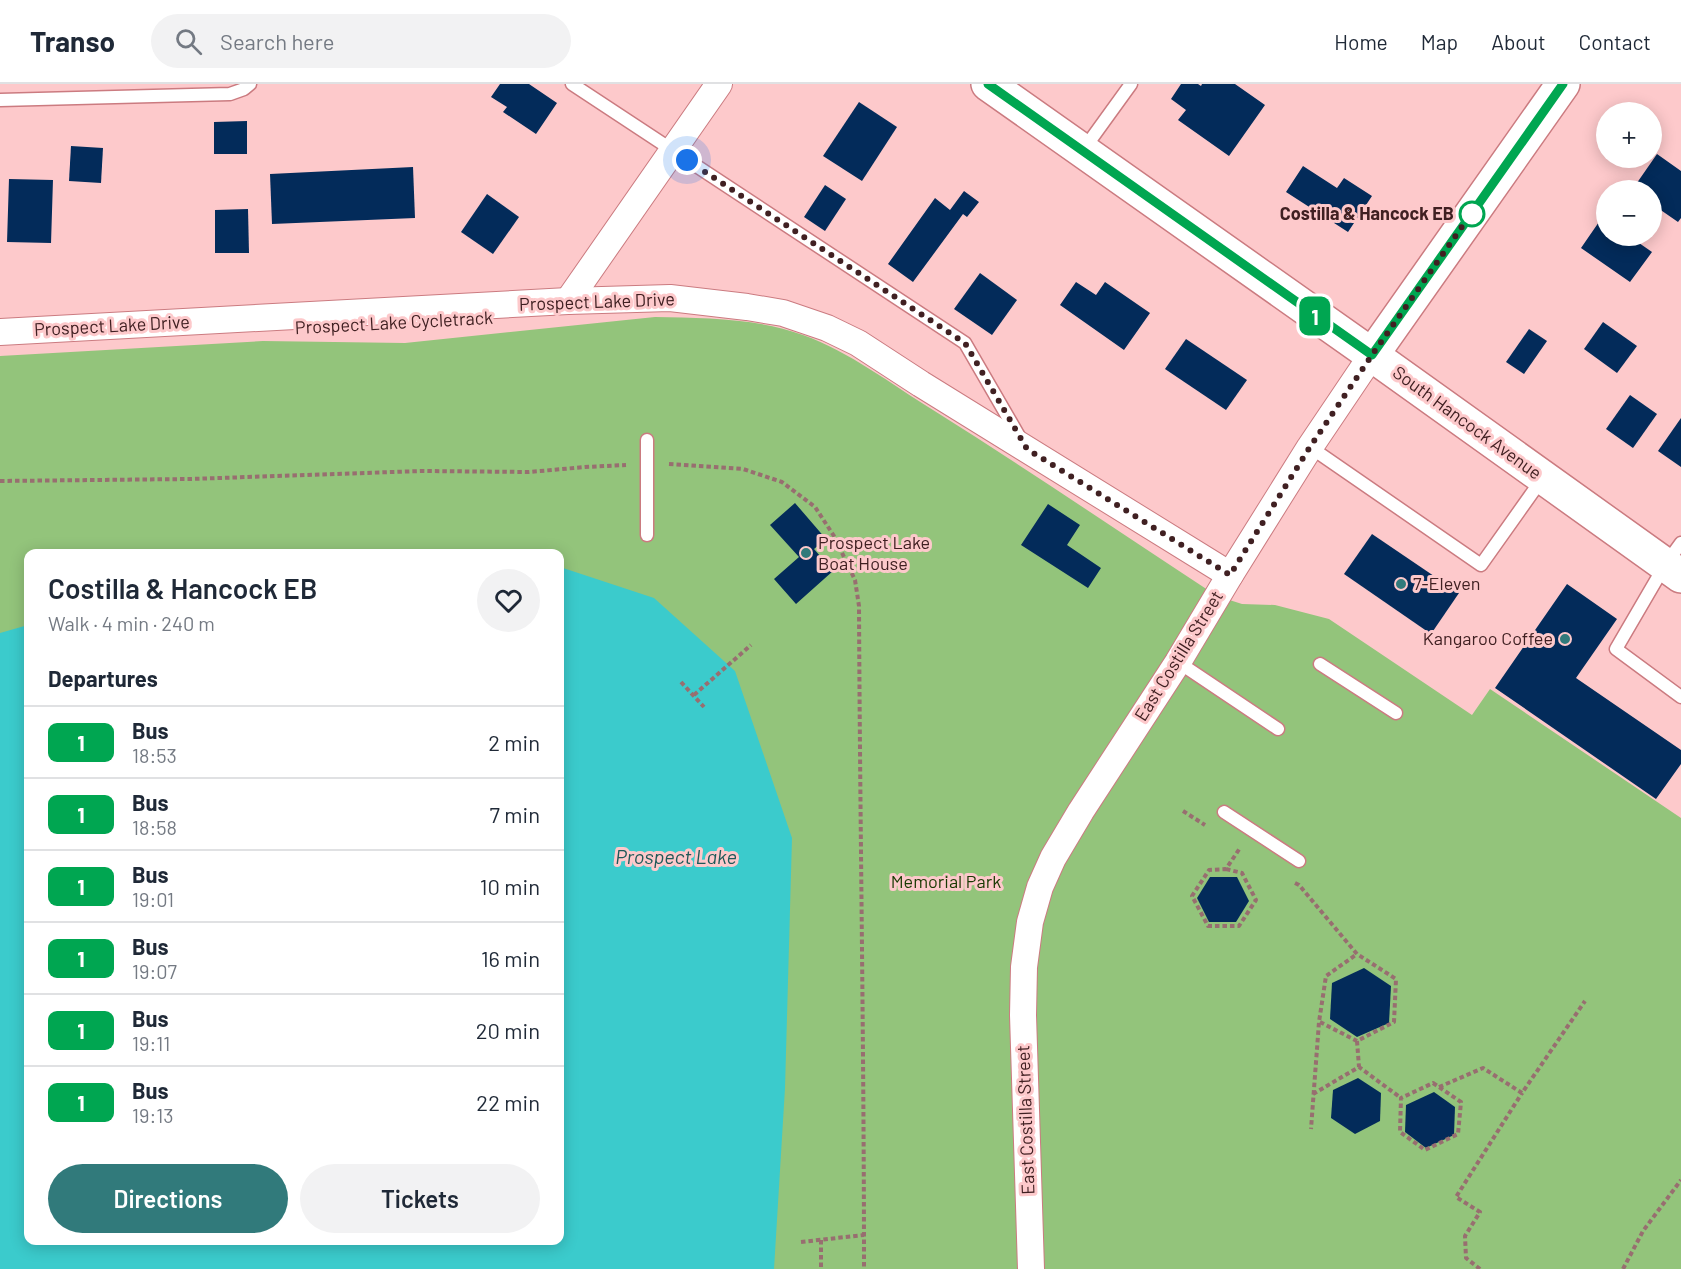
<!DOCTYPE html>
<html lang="en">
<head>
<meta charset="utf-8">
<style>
	:root { --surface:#fff; --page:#f2f2f3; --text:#1f2937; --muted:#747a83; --line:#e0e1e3; --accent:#317a7b }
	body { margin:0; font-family:Barlow,sans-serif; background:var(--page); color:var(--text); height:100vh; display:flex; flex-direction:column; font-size:22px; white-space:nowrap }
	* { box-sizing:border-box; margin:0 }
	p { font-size:20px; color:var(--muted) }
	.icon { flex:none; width:33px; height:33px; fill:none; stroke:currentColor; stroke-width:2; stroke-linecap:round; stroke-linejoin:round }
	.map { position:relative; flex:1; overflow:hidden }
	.drawer { position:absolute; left:24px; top:465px; width:540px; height:696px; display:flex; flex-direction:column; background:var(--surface); border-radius:12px; box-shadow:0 3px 15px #0003 }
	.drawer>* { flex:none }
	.badge { padding:0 12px; border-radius:9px; font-size:21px; line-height:39px }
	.buttons { position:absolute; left:1596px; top:18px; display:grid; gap:12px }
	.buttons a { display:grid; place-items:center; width:66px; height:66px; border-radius:50%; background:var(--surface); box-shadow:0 3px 15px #0003; font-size:30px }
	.you { position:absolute; width:30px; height:30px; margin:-15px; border:4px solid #fff; border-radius:50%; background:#1a73e8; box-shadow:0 0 0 9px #1a73e833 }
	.map>.badge { position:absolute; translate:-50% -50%; box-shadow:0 0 0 3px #fff }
	h2 { padding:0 24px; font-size:22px; line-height:54px }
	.round { display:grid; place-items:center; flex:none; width:63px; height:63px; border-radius:32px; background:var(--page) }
	.summary { display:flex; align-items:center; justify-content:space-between; height:102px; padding:0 24px }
	h1 { font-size:28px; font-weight:600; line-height:45px }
	.action { display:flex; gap:12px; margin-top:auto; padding:12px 24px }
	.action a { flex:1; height:69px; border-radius:36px; background:var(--accent); color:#fff; font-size:24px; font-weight:600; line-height:69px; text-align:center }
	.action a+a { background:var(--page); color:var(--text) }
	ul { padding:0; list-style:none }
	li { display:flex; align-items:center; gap:18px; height:72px; padding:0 24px; border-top:2px solid var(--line) }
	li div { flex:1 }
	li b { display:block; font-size:22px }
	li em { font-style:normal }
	li .badge { min-width:66px; font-weight:700; text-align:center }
	header { display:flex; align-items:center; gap:36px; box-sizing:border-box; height:84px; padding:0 30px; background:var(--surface); border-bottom:2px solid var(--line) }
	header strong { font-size:28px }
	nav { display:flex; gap:33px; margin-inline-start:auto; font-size:21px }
	.search { width:420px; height:54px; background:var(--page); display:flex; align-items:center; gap:15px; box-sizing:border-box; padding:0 21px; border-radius:33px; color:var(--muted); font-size:22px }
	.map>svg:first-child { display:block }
	.green { fill:#93c47b; fill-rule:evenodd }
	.water { fill:#3bcbcc }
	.building { fill:#032b5a }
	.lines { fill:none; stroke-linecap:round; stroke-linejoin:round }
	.lane-casing { stroke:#cb7b80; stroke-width:15 }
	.street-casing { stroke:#cb7b80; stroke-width:28 }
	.secondary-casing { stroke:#cb7b80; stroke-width:36 }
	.path { stroke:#986e70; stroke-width:4; stroke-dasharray:4.5 3; stroke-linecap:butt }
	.lane { stroke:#fff; stroke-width:12 }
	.street { stroke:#fff; stroke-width:26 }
	.secondary { stroke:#fff; stroke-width:33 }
	.line-casing { stroke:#fff; stroke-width:14 }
	.line { stroke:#00a651; stroke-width:9 }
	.walk { stroke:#402022; stroke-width:6; stroke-dasharray:0 10.8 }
	.stop-dot { fill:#fff; stroke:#00a651; stroke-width:3 }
	.poi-dot { fill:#317a7b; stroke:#fdc9cb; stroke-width:2 }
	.labels { text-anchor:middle; stroke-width:6; stroke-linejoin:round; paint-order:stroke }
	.stop-label { font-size:18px; font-weight:bold; fill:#402022; stroke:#fdc9cb; text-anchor:end }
	.street-label { font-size:18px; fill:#402022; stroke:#fdc9cb }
	.poi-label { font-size:18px; fill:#402022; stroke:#fdc9cb; text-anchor:start }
	.park-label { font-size:18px; fill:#183902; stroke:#fdc9cb }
	.water-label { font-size:20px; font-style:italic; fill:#1e5858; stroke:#fdc9cb }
</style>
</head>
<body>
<header>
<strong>Transo</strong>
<div class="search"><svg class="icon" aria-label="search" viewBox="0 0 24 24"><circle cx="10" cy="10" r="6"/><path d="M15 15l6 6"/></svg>Search here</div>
<nav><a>Home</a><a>Map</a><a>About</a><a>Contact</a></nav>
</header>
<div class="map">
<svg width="1681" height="1185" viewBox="0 0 1681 1185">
	<rect width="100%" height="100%" fill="#fdc9cb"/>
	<path class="green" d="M655 233C705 234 756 234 803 251 850 268 891 300 933 326 1029 386 1122 450 1217 512L1242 520 1275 521 1329 535 1472 631 1490 605 1681 734V1185H0V272L263 257 405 259ZM28 470H560V1156H28Z"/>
	<polygon class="water" points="560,483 654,514 735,587 792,754 785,1004 774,1185 0,1185 0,549 28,541 28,1156 560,1156"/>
	<g class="building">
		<polygon points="500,0 529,0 557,19 536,50 503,28 507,23 491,13"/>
		<polygon points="1181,0 1198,0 1201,2 1202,0 1235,0 1265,21 1229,72 1178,36 1186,26 1171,15"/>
		<polygon points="859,18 897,43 862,97 823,72"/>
		<polygon points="247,37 247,70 214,70 214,38"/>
		<polygon points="71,62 103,64 101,99 69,97"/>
		<polygon points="1657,70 1681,87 1681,134 1678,138 1652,120 1652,106 1632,106"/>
		<polygon points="1303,82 1337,104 1344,94 1372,112 1348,148 1286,108"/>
		<polygon points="413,83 415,134 272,140 270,90"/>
		<polygon points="9,95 53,96 51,159 7,158"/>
		<polygon points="825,101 846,115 825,147 804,133"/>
		<polygon points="964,107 979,118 967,133 963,130 913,198 888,180 935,114 950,126"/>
		<polygon points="487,110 519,133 493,170 461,148"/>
		<polygon points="248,125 249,169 215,169 215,126"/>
		<polygon points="1601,135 1606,140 1606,152 1629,152 1652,168 1630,198 1581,164"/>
		<polygon points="980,189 1017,216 992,251 954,225"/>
		<polygon points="1076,198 1096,211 1105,198 1150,229 1124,266 1060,221"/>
		<polygon points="1603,238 1637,262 1617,289 1584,265"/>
		<polygon points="1529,245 1547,257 1524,290 1506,278"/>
		<polygon points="1186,255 1247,296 1226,326 1165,285"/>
		<polygon points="1630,311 1657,330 1633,364 1606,345"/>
		<polygon points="1681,334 1681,383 1658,367"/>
		<polygon points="795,419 826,455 814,465 833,487 796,520 774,495 799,473 770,441"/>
		<polygon points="1048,420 1080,441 1067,461 1101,484 1088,504 1021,461"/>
		<polygon points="1372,450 1459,509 1431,550 1344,490"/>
		<polygon points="1567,500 1617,535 1576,594 1681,666 1681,680 1656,715 1495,604"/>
		<polygon points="1210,793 1237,793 1249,817 1236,838 1209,838 1197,814"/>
		<polygon points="1364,884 1391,902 1389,939 1357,953 1330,935 1332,899"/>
		<polygon points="1358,994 1381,1009 1380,1037 1355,1050 1331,1034 1333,1006"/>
		<polygon points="1434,1008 1455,1023 1454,1051 1426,1064 1405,1048 1406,1021"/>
	</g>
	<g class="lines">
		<g class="lane-casing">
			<g id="lane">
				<polyline points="572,0 965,259 1020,354"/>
				<polyline points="0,16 230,10 244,5 250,0"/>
				<polyline points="1084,65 1131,0"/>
				<polyline points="1310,363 1481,481 1542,395"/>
				<polyline points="647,451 647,356"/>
				<polyline points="1681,459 1665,481 1616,565 1681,613"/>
				<polyline points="1178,578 1278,645"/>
				<polyline points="1320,580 1396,629"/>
				<polyline points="1224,728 1299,777"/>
			</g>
		</g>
		<g class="street-casing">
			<g id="street">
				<polyline points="568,217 719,0"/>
				<polyline points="0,248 568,217 670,214 747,223 783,229 827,244 858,259 921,300 1230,491"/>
				<polyline points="1031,1185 1023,931 1024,883 1030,838 1040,803 1053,774 1081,727 1178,578 1230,491 1310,363 1372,271"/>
			</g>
		</g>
		<g class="secondary-casing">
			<g id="secondary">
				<polyline points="988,0 1372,271 1681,492"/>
				<polyline points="1372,271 1563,0"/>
			</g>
		</g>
		<g class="path">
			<path d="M669 380 743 385 782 398 815 423 834 452 855 496 859 522C860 743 864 964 864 1185"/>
			<polyline points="0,397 190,395 422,387 529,388 585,383 626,381"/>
			<polyline points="681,598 704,623"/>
			<polyline points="694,611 751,561"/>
			<polyline points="1183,727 1205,741"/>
			<polyline points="1226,785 1242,789 1256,816 1239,842 1208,842 1192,812 1209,786 1226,785 1240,764"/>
			<polyline points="1295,799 1299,801 1357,870 1326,892 1319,938 1311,1045"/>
			<polyline points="1320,938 1357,957 1394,938 1396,895 1357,870"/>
			<polyline points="1357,957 1359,983"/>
			<polygon points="1433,999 1461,1018 1458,1050 1425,1066 1400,1048 1401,1014"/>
			<polyline points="1439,1003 1483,984 1522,1009 1585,917"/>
			<polyline points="1313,1010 1359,983 1401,1014"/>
			<polyline points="821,1156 821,1185"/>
			<polyline points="801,1158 864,1151"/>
			<polyline points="1480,1185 1466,1174 1465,1152 1480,1128 1456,1113 1522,1009"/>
			<polyline points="1623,1185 1643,1147 1681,1096"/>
		</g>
		<use href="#lane" class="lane"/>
		<use href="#street" class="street"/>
		<use href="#secondary" class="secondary"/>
	</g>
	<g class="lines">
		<g class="line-casing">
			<polyline id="line" points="988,0 1372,271 1563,0"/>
		</g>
		<use href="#line" class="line"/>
		<polyline class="walk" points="687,76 965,259 1027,365 1230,491 1310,363 1372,271 1473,127 1472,130"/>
	</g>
	<circle class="stop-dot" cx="1472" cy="130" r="12"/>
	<g class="poi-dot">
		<circle cx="806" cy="469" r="6"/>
		<circle cx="1401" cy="500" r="6"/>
		<circle cx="1565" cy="555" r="6"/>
	</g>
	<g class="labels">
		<g class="stop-label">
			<text x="1454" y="136">Costilla &amp; Hancock EB</text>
		</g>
		<g class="street-label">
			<text transform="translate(597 218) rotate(-2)" y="6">Prospect Lake Drive</text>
			<text transform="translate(394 239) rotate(-3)" y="6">Prospect Lake Cycletrack</text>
			<text transform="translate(112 242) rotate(-3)" y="6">Prospect Lake Drive</text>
			<text transform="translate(1467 339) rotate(36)" y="6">South Hancock Avenue</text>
			<text transform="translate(1179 572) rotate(-58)" y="6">East Costilla Street</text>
			<text transform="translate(1026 1036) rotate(-92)" y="6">East Costilla Street</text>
		</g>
		<g class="poi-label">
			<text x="818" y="465">Prospect Lake<tspan x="818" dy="21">Boat House</tspan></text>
			<text x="1413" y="506">7-Eleven</text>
			<text x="1553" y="561" text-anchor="end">Kangaroo Coffee</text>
		</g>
		<g class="park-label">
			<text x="946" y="804">Memorial Park</text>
		</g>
		<g class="water-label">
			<text x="676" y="780">Prospect Lake</text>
		</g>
	</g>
</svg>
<div class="buttons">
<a>+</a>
<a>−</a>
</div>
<div class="you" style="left:687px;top:76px"></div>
<b class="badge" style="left:1315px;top:232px;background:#00a651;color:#fff">1</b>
<section class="drawer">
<div class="summary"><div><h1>Costilla &amp; Hancock EB</h1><p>Walk · 4 min · 240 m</p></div><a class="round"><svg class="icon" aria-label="heart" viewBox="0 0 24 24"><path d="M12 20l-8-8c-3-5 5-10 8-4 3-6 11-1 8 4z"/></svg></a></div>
<h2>Departures</h2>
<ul>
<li><span class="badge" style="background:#00a651;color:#fff">1</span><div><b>Bus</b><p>18:53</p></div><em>2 min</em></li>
<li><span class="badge" style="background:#00a651;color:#fff">1</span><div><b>Bus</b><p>18:58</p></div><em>7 min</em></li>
<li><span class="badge" style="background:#00a651;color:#fff">1</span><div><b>Bus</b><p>19:01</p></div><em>10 min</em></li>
<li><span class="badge" style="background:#00a651;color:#fff">1</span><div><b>Bus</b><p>19:07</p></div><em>16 min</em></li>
<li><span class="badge" style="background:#00a651;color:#fff">1</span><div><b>Bus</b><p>19:11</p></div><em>20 min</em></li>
<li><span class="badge" style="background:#00a651;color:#fff">1</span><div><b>Bus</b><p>19:13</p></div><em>22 min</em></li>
</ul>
<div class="action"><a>Directions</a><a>Tickets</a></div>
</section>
</div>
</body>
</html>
